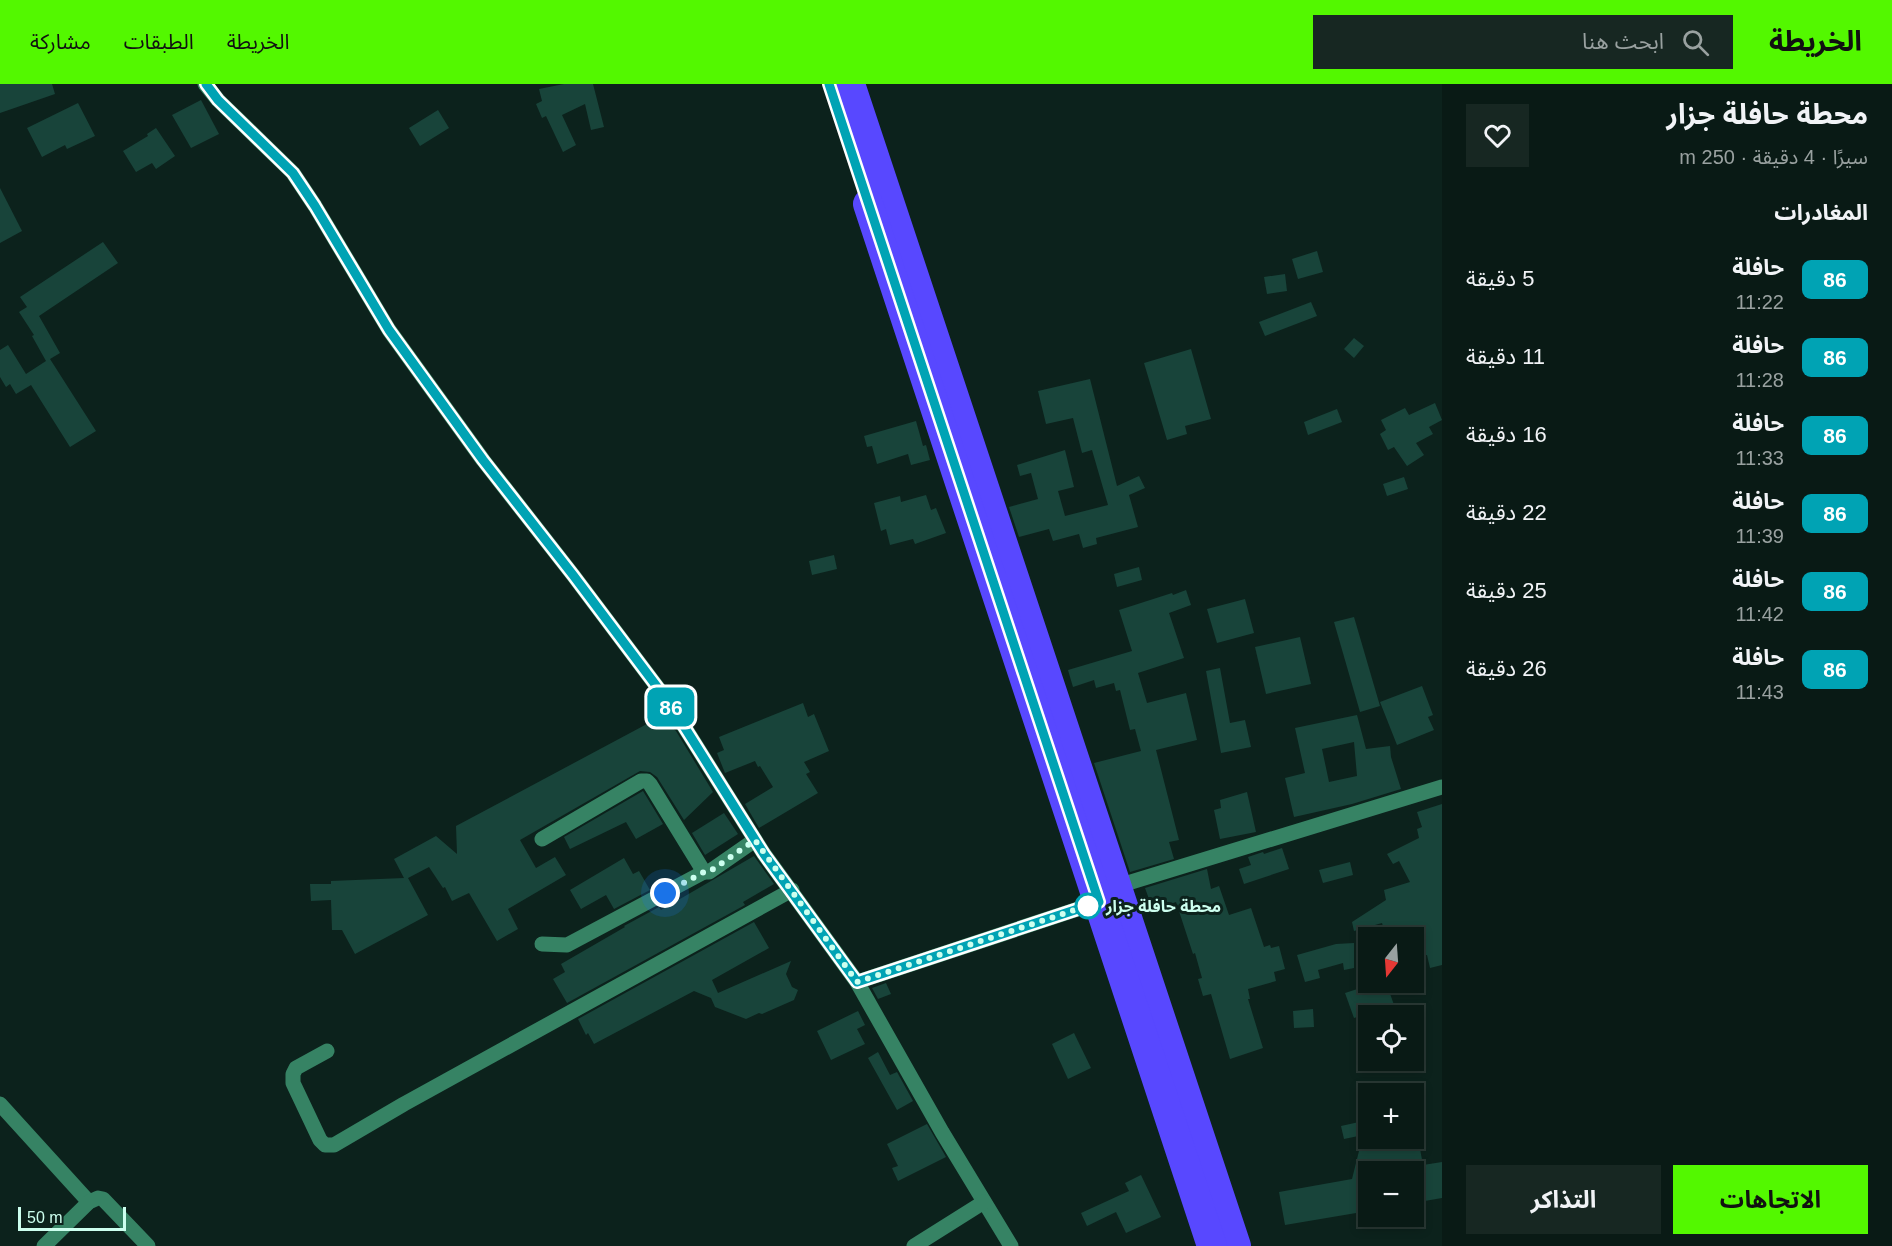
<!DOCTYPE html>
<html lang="ar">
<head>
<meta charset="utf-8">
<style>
	:root { --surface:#091a15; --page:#172722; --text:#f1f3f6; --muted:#99a1a0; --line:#293834; --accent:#53f800 }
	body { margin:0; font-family:Helvetica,"Noto Sans Arabic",sans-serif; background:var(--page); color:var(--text); direction:rtl; height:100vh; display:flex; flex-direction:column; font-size:22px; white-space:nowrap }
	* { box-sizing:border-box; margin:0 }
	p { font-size:20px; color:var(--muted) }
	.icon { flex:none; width:33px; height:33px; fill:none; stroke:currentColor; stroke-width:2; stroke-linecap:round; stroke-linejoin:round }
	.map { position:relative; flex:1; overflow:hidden; direction:ltr }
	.panel { display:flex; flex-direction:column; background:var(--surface); width:450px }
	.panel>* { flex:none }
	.badge { padding:0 12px; border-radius:9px; font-size:21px; line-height:39px }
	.needle { width:39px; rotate:197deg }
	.buttons { position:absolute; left:1358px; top:843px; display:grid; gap:12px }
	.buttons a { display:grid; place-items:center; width:66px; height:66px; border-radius:0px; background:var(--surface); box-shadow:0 3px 9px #0003,0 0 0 2px var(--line); font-size:30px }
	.scale { position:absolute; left:18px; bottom:15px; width:108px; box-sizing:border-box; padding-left:6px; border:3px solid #cdffef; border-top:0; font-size:16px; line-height:21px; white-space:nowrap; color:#cdffef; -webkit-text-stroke:4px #0c221c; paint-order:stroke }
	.you { position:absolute; width:30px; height:30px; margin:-15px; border:4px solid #fff; border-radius:50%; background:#1a73e8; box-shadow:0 0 0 9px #1a73e833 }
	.map>.badge { position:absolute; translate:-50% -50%; box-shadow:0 0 0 3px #fff }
	h2 { padding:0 24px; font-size:22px; line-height:54px }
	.round { display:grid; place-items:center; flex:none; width:63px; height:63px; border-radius:0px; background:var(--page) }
	.headline { display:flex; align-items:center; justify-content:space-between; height:102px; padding:0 24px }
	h1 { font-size:28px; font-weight:700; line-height:45px }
	.primary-button { display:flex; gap:12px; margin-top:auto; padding:12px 24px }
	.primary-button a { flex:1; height:69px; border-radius:0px; background:var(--accent); color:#111; font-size:24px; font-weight:700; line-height:69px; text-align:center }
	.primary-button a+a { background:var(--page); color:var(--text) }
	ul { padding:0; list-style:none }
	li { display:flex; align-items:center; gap:18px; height:78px; padding:0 24px }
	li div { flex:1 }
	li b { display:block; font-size:22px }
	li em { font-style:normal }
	li .badge { min-width:66px; font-weight:700; text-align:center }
	header { display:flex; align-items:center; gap:36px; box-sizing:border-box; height:84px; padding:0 30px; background:var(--accent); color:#111 }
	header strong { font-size:28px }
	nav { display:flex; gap:33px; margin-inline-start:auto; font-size:21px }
	.search { width:420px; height:54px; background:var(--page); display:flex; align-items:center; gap:15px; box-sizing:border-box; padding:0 21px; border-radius:0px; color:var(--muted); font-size:22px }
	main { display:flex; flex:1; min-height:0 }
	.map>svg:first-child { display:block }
	.building { fill:#18443a; fill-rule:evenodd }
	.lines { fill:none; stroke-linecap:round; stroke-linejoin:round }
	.minor { stroke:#368364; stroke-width:15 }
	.highway { stroke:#5848ff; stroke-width:30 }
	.line-casing { stroke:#fff; stroke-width:14 }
	.line { stroke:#00a3b4; stroke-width:9 }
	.walk { stroke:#cdffef; stroke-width:6; stroke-dasharray:0 10.8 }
	.stop-dot { fill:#fff; stroke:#00a3b4; stroke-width:3 }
	.labels { text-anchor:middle; stroke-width:6; stroke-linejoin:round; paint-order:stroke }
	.stop-label { font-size:16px; font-weight:bold; fill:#cdffef; stroke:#0c221c; text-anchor:start }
</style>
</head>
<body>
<header>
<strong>الخريطة</strong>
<div class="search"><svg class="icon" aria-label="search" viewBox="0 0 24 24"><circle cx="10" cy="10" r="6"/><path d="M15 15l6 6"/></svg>ابحث هنا</div>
<nav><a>الخريطة</a><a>الطبقات</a><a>مشاركة</a></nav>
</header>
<main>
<section class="panel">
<div class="headline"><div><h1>محطة حافلة جزار</h1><p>سيرًا · 4 دقيقة · 250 m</p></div><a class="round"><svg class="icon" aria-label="heart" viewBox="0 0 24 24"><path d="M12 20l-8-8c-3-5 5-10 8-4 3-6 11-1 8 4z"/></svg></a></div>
<h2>المغادرات</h2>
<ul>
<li><span class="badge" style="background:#00a3b4;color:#fff">86</span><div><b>حافلة</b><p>11:22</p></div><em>5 دقيقة</em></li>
<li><span class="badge" style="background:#00a3b4;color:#fff">86</span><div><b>حافلة</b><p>11:28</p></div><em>11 دقيقة</em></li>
<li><span class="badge" style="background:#00a3b4;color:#fff">86</span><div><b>حافلة</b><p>11:33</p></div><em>16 دقيقة</em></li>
<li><span class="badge" style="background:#00a3b4;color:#fff">86</span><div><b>حافلة</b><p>11:39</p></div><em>22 دقيقة</em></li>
<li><span class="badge" style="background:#00a3b4;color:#fff">86</span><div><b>حافلة</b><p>11:42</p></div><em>25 دقيقة</em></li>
<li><span class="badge" style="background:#00a3b4;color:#fff">86</span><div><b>حافلة</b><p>11:43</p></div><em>26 دقيقة</em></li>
</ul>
<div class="primary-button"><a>الاتجاهات</a><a>التذاكر</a></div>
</section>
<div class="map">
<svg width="1442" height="1162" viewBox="0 0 1442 1162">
	<rect width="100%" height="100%" fill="#0c221c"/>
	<g class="building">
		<polygon points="0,0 52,0 55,10 0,29"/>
		<polygon points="564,0 593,0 604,43 591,46 585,20 562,31 576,61 563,68 546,32 542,34 536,20 542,17 539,5"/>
		<polygon points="201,16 219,50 191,64 172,31"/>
		<polygon points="78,19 95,52 67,65 65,61 42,73 27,44"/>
		<polygon points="438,26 449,44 420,62 409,44"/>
		<polygon points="156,44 175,72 156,85 152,79 136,88 123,67 148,52 147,50"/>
		<polygon points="0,104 22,147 0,159"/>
		<polygon points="103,158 118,179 39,232 60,269 50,275 96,347 70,363 31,301 16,310 10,300 6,303 0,293 0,266 8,261 26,290 46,277 32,252 34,251 19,228 27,223 20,213"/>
		<polygon points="1317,167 1323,188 1298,195 1292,175"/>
		<polygon points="1285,190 1287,207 1267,210 1264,193"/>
		<polygon points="1311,218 1317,232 1265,252 1259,238"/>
		<polygon points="1354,254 1364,262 1354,274 1344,265"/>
		<polygon points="1191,265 1211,335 1185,342 1187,350 1167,356 1144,279"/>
		<polygon points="1090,295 1117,402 1139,392 1145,404 1129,411 1138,443 1096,454 1097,460 1083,464 1079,450 1053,457 1049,445 1019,453 1009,423 1038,415 1031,389 1020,392 1017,381 1065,366 1074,403 1058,407 1065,432 1108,421 1092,366 1082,369 1073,334 1046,340 1038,307"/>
		<polygon points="1435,319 1442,336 1429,343 1433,350 1416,359 1424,371 1407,382 1394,363 1388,366 1380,350 1386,346 1381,336 1405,324 1409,331"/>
		<polygon points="1337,325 1342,338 1308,351 1304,338"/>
		<polygon points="916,337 923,362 926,361 930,376 911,381 908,370 877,380 872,362 867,363 864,352"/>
		<polygon points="1404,393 1408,405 1387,412 1383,400"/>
		<polygon points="926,411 931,426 936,424 946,449 915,460 913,455 890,461 886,445 881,447 874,419 900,412 901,418"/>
		<polygon points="834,471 837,485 812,491 809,477"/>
		<polygon points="1139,483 1142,496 1117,503 1114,490"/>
		<polygon points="1186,506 1191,521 1169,529 1184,574 1138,589 1147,619 1186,609 1197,656 1156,666 1179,756 1169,758 1174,775 1130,788 1094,679 1141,667 1135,645 1130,646 1120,606 1116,607 1114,599 1096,604 1094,596 1073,603 1068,586 1132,567 1119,526 1172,509 1173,511"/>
		<polygon points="1245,515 1254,549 1217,559 1207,525"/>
		<polygon points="1354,533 1380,622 1360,628 1334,538"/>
		<polygon points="1300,553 1311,600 1266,610 1255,563"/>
		<polygon points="1220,584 1230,639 1245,636 1251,663 1221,669 1206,587"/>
		<polygon points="1422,602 1433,631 1428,633 1434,646 1397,661 1380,618"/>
		<polygon points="803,619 808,633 814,630 829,667 804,678 810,688 806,690 818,709 759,744 745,720 773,703 760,682 758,683 755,677 725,689 717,669 724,666 719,653"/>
		<path d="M1357 631 1366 665 1390 662 1391 673 1401 705 1352 720 1294 733 1285 694 1305 689 1295 644ZM1354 658 1357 692 1329 698 1322 665Z"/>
		<polygon points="660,633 676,647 713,708 684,736 657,693 650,688 640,687 520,756 536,784 555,773 566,791 508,825 518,845 497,857 469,809 452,817 445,803 443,804 429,783 408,794 428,831 355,870 342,846 332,846 331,816 311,817 310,800 331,800 331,797 404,794 394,775 436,752 457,770 456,742"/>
		<polygon points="643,707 663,740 636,755 626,738 570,765 564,753"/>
		<polygon points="1247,708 1256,748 1220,755 1214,726 1221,724 1220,716"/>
		<polygon points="1442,720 1442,881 1430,884 1427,871 1413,873 1413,854 1386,854 1382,839 1354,847 1352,838 1386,816 1384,806 1410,798 1399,777 1393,780 1387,770 1419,754 1417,745 1422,743 1417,728"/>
		<polygon points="724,729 738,750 705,771 692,749"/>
		<polygon points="1282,764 1289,785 1244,800 1239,785 1251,781 1248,773 1263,768 1264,770"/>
		<polygon points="754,772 774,800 743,818 745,821 567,919 553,895 565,888 561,880 625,843 624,842 659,823 661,826"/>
		<polygon points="624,774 633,790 639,787 650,806 614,825 606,811 581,825 570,806"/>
		<polygon points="1350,778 1353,791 1323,799 1319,786"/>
		<polygon points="1207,785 1211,805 1219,802 1229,831 1251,824 1264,863 1270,861 1271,864 1279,862 1285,885 1274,888 1276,897 1248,905 1250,915 1248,915 1263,964 1230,975 1211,910 1203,912 1198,895 1202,894 1195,869 1193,870 1176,818 1153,826 1145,804"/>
		<polygon points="754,838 769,864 712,896 718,909 791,877 786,890 792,903 798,906 794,916 762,930 759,929 746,935 715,923 711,914 694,907 594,960 588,949 586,951 578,935"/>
		<polygon points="1354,859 1354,884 1344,886 1343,879 1318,886 1320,894 1305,898 1297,871 1336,860"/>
		<polygon points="1379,898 1386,898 1394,921 1354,934 1345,909"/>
		<polygon points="886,899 891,910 878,915 872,904"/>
		<polygon points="1313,925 1314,943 1294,944 1293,927"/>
		<polygon points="858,927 865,941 857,945 865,960 831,976 817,947"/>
		<polygon points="1074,949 1091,984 1068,995 1052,960"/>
		<polygon points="878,968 890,991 897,988 913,1017 897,1026 868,974"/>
		<polygon points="1368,1036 1368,1050 1344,1055 1341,1042"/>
		<polygon points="927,1040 946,1073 898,1097 892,1084 898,1082 887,1060"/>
		<polygon points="1394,1054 1418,1054 1423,1081 1442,1078 1442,1114 1413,1119 1413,1088 1368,1088 1368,1127 1285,1141 1279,1108 1352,1095 1360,1063"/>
		<polygon points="1141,1091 1161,1133 1126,1149 1116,1128 1087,1142 1081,1129 1129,1107 1125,1099"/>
	</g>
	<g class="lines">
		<g class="minor">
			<polyline points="205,0 218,16 293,89 315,122 389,246 483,376 573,491 670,620 764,770 857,898 942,1048 1011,1162"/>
			<polyline points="542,755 641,697 647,697 650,700 704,788 709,788 755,756"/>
			<polyline points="1118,802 1442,703"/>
			<polyline points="542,860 567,861 704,788"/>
			<polyline points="857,898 1099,818"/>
			<polyline points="327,967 296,984 293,990 293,999 320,1056 325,1061 334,1061 404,1020 792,806"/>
			<polyline points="0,1020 89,1118"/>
			<polyline points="44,1162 89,1118 98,1114 103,1115 148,1162"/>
			<polyline points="914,1162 984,1118"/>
		</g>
		<g class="highway">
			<polyline points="850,0 1236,1162"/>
			<polyline points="868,120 1212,1162"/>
		</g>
	</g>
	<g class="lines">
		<g class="line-casing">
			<polyline id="line" points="206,0 218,16 293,89 315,122 389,246 483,376 573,491 670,620 764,770 857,898 1099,818 829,0"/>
		</g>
		<use href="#line" class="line"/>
		<polyline class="walk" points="665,809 704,788 709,788 755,756 857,898 1099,818 1088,822"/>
	</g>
	<circle class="stop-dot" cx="1088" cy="822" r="12"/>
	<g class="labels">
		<g class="stop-label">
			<text x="1106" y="828">محطة حافلة جزار</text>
		</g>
	</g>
</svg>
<div class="buttons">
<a><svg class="needle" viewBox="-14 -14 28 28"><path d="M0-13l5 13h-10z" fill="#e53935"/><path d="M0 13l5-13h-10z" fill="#99a1a0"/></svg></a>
<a><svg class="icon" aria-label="locate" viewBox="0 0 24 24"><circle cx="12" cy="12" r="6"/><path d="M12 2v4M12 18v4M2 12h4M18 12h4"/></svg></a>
<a>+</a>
<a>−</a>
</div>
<div class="scale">50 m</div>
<div class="you" style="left:665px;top:809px"></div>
<b class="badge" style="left:671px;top:623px;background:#00a3b4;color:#fff">86</b>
</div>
</main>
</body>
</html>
